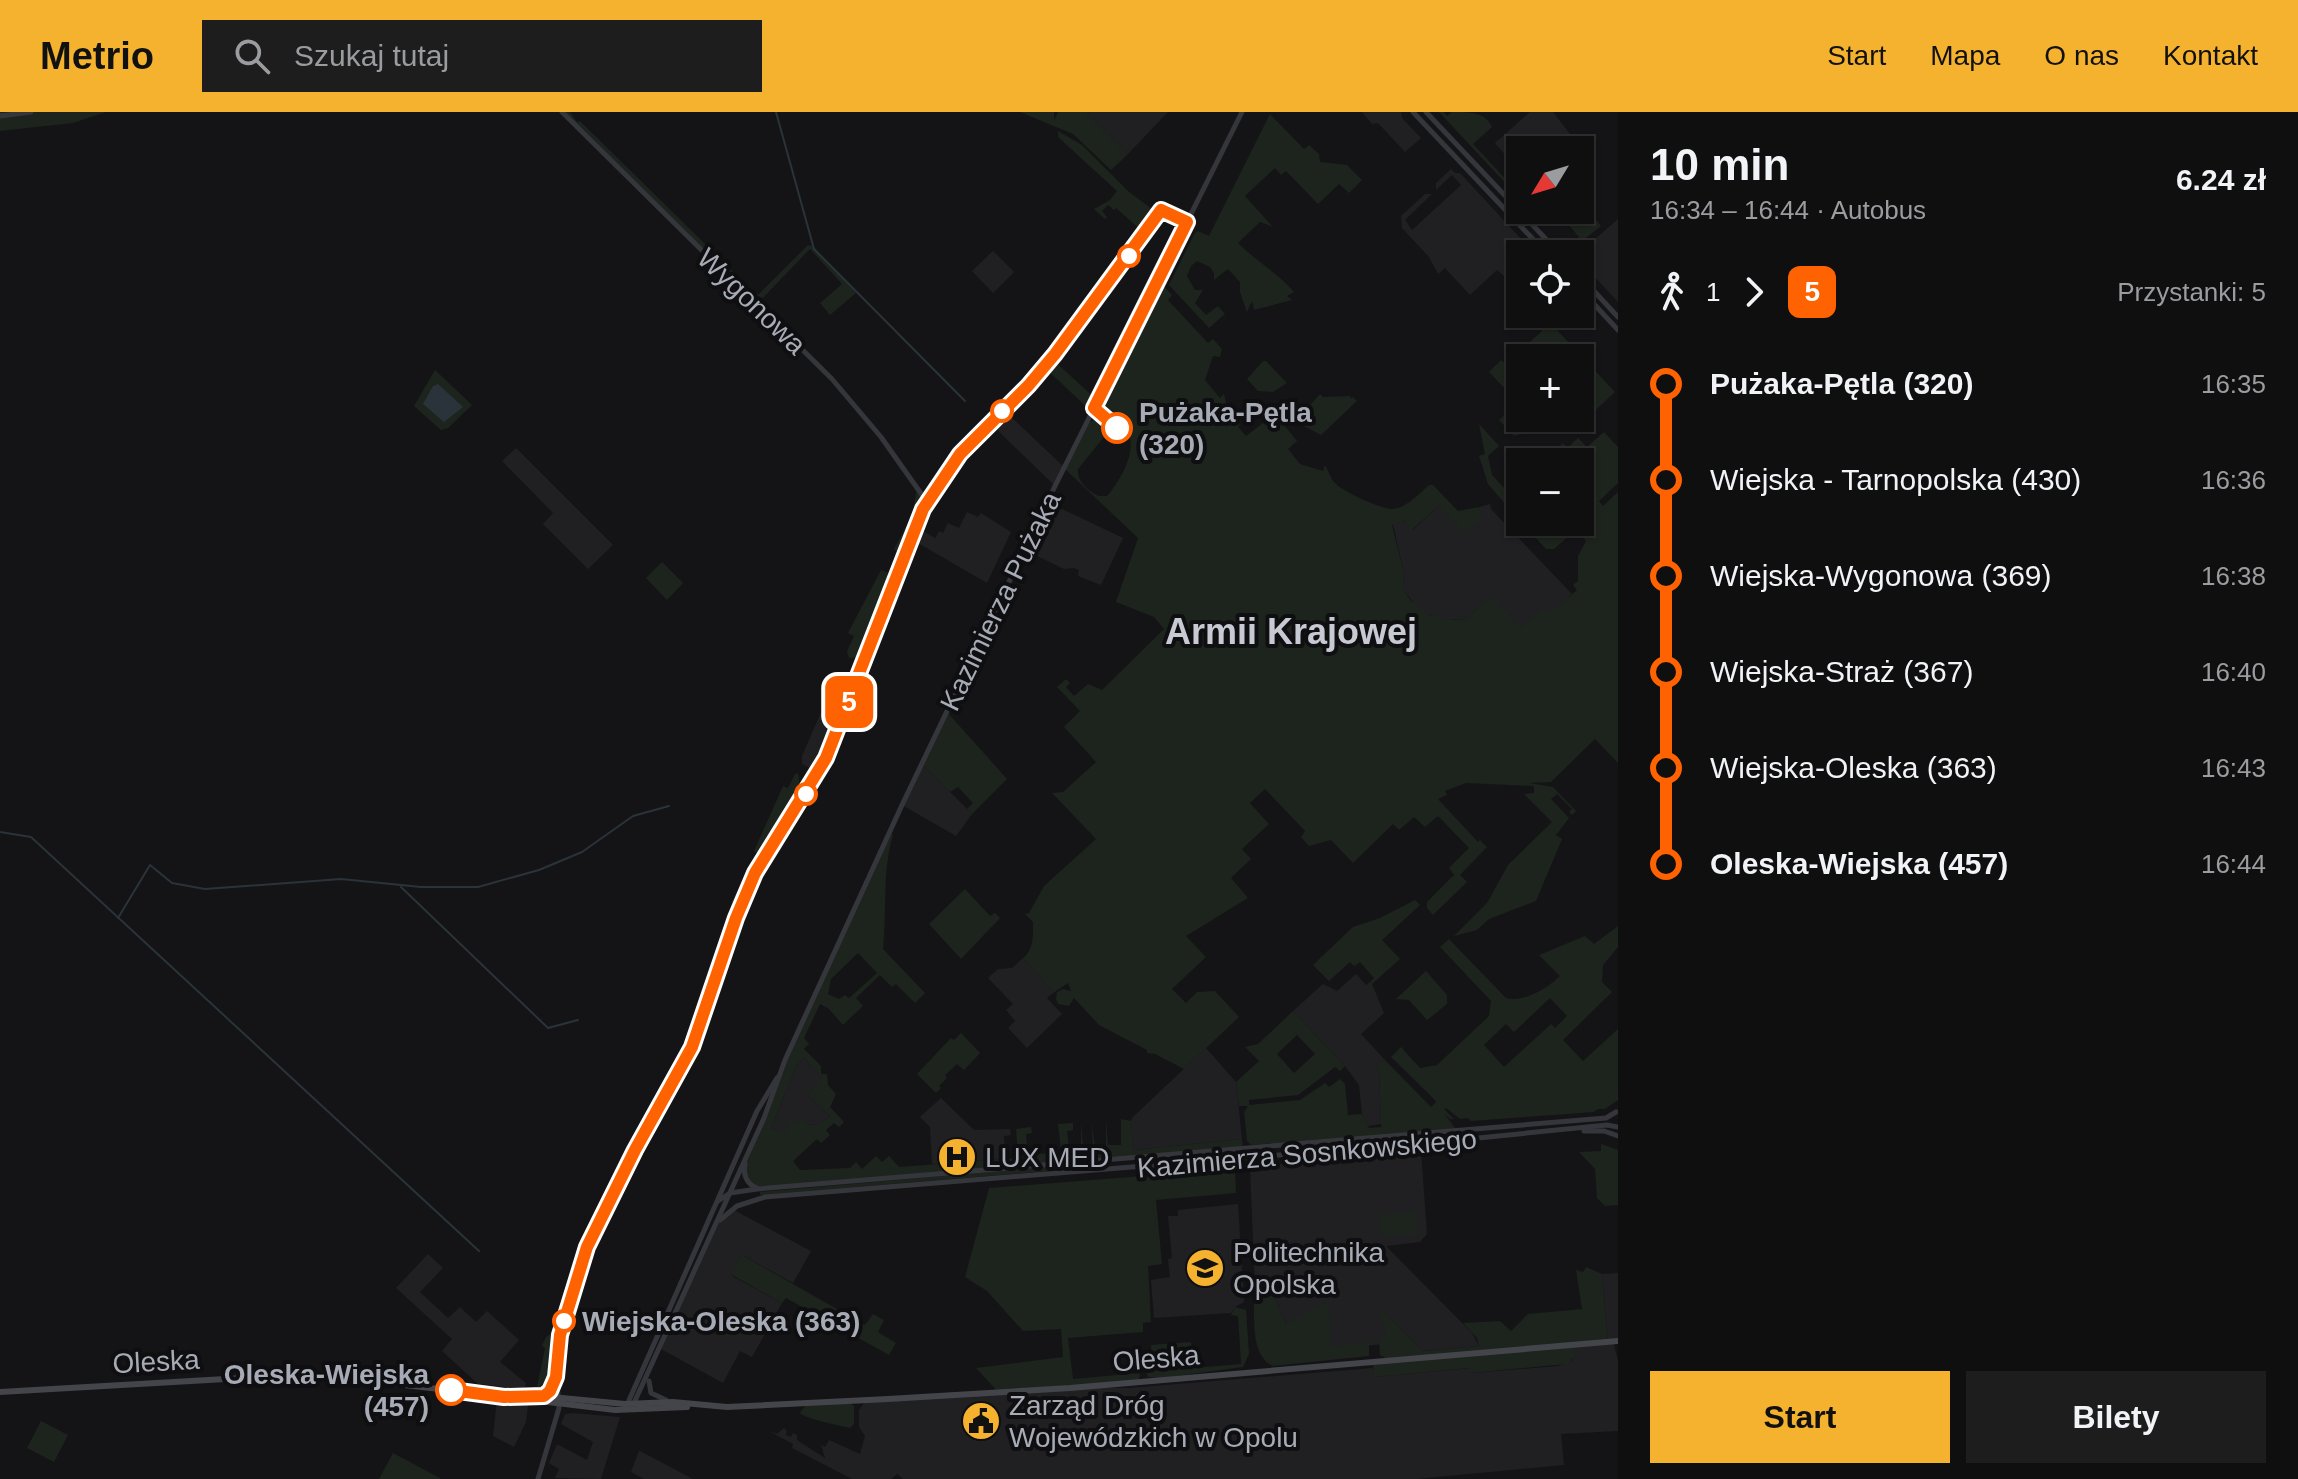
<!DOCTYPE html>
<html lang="pl">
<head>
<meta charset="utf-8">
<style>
	:root { --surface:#0f0f10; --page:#1d1d1e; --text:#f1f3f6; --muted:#9b9c9f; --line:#2f2f30; --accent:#f4b22e }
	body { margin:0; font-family:Arial,sans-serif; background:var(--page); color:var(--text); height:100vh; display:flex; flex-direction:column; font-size:30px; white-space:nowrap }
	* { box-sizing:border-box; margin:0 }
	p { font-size:26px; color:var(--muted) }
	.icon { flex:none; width:44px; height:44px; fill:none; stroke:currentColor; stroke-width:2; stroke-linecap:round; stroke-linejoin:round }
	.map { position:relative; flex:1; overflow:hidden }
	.details { display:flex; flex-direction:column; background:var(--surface); width:680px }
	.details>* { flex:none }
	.badge { padding:0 16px; border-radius:12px; font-size:28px; line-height:52px }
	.needle { width:52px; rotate:232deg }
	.buttons { position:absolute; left:1506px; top:24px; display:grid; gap:16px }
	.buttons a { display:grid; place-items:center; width:88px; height:88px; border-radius:0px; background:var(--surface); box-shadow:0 2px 6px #0004,0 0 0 2px var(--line); font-size:40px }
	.map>.badge { position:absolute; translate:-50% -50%; box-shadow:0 0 0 4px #fff }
	.legs { display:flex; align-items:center; gap:12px; height:88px; padding:0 32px; font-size:26px }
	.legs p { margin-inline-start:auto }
	.summary { display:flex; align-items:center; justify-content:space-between; height:136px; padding:0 32px }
	h1 { font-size:44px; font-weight:700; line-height:60px }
	.cta { display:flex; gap:16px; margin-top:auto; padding:16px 32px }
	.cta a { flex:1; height:92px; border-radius:0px; background:var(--accent); color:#111; font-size:32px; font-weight:700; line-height:92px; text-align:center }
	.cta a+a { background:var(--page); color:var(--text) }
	ul { padding:0 32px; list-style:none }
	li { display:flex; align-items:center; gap:28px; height:96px; font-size:30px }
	li i { display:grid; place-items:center; width:12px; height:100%; margin:0 10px; background:currentColor }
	li i::after { content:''; width:20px; height:20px; margin:-10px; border:6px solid; border-radius:50%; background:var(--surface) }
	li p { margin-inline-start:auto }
	li:first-child i { background:linear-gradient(#0000 50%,currentColor 0) }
	li:last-child i { background:linear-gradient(currentColor 50%,#0000 0) }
	header { display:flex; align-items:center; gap:48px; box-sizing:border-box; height:112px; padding:0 40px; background:var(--accent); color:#111 }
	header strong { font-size:38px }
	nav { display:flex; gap:44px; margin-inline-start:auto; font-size:28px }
	.search { width:560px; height:72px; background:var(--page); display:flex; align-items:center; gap:20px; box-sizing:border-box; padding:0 28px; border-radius:0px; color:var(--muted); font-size:30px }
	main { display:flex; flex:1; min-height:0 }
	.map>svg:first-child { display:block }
	.built { fill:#202023 }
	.green { fill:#1c241d; fill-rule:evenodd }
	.water { fill:#2a333a }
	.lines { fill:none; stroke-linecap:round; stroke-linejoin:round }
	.stream { stroke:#2a333a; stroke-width:2 }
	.tertiary { stroke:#35363b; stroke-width:5 }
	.secondary { stroke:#43454b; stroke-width:6 }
	.line-1-casing { stroke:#fff; stroke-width:18 }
	.line-1 { stroke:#ff6200; stroke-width:12 }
	.stop-1-dot { fill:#fff; stroke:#ff6200; stroke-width:4 }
	.labels { text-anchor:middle; stroke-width:8; stroke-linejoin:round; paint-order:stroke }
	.street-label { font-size:28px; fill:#a6abb6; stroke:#0f0f11 }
	.stop-label { font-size:28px; font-weight:bold; fill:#a6abb6; stroke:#0f0f11; text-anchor:start }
	.poi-label { font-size:28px; fill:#a6abb6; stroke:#0f0f11; text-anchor:start }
	.district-label { font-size:36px; font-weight:bold; fill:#c7cad2; stroke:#0f0f11 }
</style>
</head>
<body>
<header>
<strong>Metrio</strong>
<div class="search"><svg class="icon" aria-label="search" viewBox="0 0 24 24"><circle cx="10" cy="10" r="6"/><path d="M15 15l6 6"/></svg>Szukaj tutaj</div>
<nav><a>Start</a><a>Mapa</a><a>O nas</a><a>Kontakt</a></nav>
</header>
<main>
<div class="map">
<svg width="1618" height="1367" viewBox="0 0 1618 1367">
	<rect width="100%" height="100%" fill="#141416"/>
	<g class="built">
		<polygon points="1086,0 1168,0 1128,42"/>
		<polygon points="1362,0 1401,0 1402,6 1421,26 1405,40 1378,11 1372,12"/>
		<polygon points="1530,0 1553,0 1573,26 1559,38 1520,38 1520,60 1495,31"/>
		<polygon points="1451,57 1455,61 1460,61 1535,142 1520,142 1520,178 1497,158 1470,183 1445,156 1438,162 1429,145 1402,116 1401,104 1425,82 1432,82 1405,108 1412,118 1461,73 1452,63 1436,78 1436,71"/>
		<polygon points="1618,107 1618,190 1580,149 1578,142"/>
		<polygon points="993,139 1014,160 993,181 972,159"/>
		<polygon points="1004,298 1064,355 1055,374 990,311"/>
		<polygon points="516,336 613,433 588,457 543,412 553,401 502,349"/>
		<polygon points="1490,392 1491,397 1572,482 1549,505 1534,507 1521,517 1491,485 1466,507 1445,508 1429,503 1417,496 1404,478 1403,457 1393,412 1404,409 1413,418 1438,394 1481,406 1479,395"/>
		<polygon points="1058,395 1123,426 1101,473 1078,464 1079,458 1074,456 1064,457 1035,443"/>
		<polygon points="967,400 978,405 981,401 1011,420 987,471 911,427 916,415 935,426 939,419 943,421 948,411 959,416"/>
		<polygon points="829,582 845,589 816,659 802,652 802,644"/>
		<polygon points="922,652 972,702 956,724 902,693"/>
		<polygon points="1023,846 1054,879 1047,886 1062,902 1027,936 1008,916 1015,909 1006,898 1013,892 988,866 998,857 1012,856"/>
		<polygon points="1356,862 1366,873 1370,870 1372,872 1384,901 1361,922 1384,947 1377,954 1379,957 1381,1012 1368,1014 1362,1002 1359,973 1345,954 1293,899 1323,872 1337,879"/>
		<polygon points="1206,936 1236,970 1242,1027 1134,1038 1131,1009 1133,1005"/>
		<polygon points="804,946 824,966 807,982 830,1004 821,1012 808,1013 784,1022 771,1016 797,953"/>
		<polygon points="941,986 974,1018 1010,1017 1011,1023 1004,1024 1006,1047 932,1052 930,1015 920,1005"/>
		<polygon points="1421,1039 1427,1122 1420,1130 1386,1134 1472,1221 1479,1234 1423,1239 1385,1202 1385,1232 1331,1237 1286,1212 1271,1177 1255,1173 1250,1057 1259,1053 1345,1049"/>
		<polygon points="1238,1092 1244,1190 1235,1195 1231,1201 1154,1206 1151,1168 1170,1165 1168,1147 1172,1146 1168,1104 1178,1104 1178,1098"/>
		<polygon points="732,1097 811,1139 793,1171 742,1143 732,1164 782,1191 752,1245 740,1239 723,1271 661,1237 716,1112"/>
		<polygon points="428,1142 443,1156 420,1180 448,1206 460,1195 476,1210 487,1199 519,1228 500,1250 526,1271 524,1277 478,1272 442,1239 452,1227 396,1176"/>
		<polygon points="1618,1161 1618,1229 1613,1230 1618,1248 1618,1319 1561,1322 1564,1353 1416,1367 903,1367 897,1362 891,1367 852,1367 792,1336 793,1332 767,1318 777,1322 784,1316 787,1319 786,1323 791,1325 793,1321 797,1323 797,1328 825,1346 821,1333 825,1335 829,1328 860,1342 865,1324 859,1315 859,1298 866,1288 1078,1275 1128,1276 1373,1256 1375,1265 1470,1256 1471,1261 1558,1254 1573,1248 1573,1233 1608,1229 1602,1162"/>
		<polygon points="497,1288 528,1293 526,1310 514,1335 493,1324"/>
		<polygon points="572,1301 620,1305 601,1367 555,1366 559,1357 549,1351 557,1332 587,1348 593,1330 561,1312 565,1302"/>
		<polygon points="639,1339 640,1339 693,1367 644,1367 631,1360"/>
	</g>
	<g class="green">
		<polygon points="0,0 106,0 73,11 0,19"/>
		<polygon points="562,0 570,0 577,10 580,9 756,182 759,182 808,133 813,134 856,181 830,203 820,191 842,172 810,137 756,193"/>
		<polygon points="1020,0 1054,0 1054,9 1058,0 1086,0 1128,42 1111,58 1073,22"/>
		<path d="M1439 0H1444L1447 4 1452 0C1469 0 1486 0 1492 15L1473 32 1513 75 1511 77Z"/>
		<path d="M1270 2 1304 37 1309 33 1319 42 1320 50 1347 53 1362 68 1349 81 1339 72 1318 92 1286 59 1281 63 1275 56 1245 84 1273 115 1260 110 1238 131C1256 149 1278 161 1294 180L1287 184 1292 188 1254 198 1252 189 1247 200 1240 180V170L1228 157 1214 168V161L1210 155 1197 149 1191 154 1187 164 1195 178H1203L1195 191 1206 203 1218 194 1225 202 1209 216 1169 173 1195 121 1198 119 1209 124Z"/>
		<polygon points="1058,19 1082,33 1129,80 1152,97 1151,108 1142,119 1116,96 1114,98 1108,93 1102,99 1107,105 1105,107 1094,97 1110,88 1117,79 1058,25"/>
		<polygon points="1584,93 1601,114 1582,129 1565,108"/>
		<path d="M1159 169 1172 183 1168 188 1208 231 1213 227 1222 237 1220 245 1213 244 1205 268 1220 286 1224 282 1226 291 1223 294 1240 312 1238 315 1246 324 1275 302 1297 329 1288 337 1300 352 1323 359 1325 353C1328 358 1330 365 1334 370 1341 379 1381 397 1392 397 1405 397 1419 382 1429 373H1433L1458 399 1479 395 1482 406 1464 421 1438 394 1412 418 1404 409 1392 413 1403 457 1404 478 1410 488 1429 503 1453 508 1466 507 1491 484 1521 516 1542 497 1546 501 1554 494 1557 496 1577 478 1573 473 1578 469V444L1586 429 1576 418 1554 437H1546L1521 410H1580V402L1586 398 1580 391V350H1525L1532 344 1534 349 1547 337 1552 342 1563 331 1567 336 1578 326 1587 335 1604 320 1618 335V371L1599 389 1603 394 1618 380V651L1595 627 1551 670 1529 671 1553 675 1576 699 1572 703 1569 700 1572 697 1557 682 1551 687 1569 706 1556 723 1562 727 1536 789 1489 807 1477 818 1454 824 1487 791 1508 753 1552 710 1524 682 1534 681V674L1466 671 1445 679 1447 683 1438 687 1478 730 1480 728 1487 735 1460 763 1467 770 1433 803 1427 796V790L1454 763 1449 756 1469 736 1438 704 1425 715 1414 705 1399 718 1393 712 1353 751 1331 728 1309 734 1301 725 1305 719 1265 677 1250 691 1269 712 1242 737 1251 747 1231 766 1248 786 1186 824 1206 845 1172 877 1186 891 1197 880 1215 879 1239 905 1184 957 1155 942 1147 941V938L1099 913 1074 886 1069 894 1058 892 1056 887 1057 880 1063 877 1071 879 1068 871 1046 886 1053 879 1023 846C1034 837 1033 824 1033 810L1025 802 1029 801 1044 774 1096 727 1052 681 1063 680 1096 650 1064 615 1080 599 1057 575 1066 567 1070 571 1066 575 1074 584 1088 572 1102 578 1164 517 1154 505 1116 490 1138 426 1065 357 1085 313 1095 307 1106 312 1108 320 1078 357C1077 370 1088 378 1098 384H1107C1119 370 1138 339 1128 321 1118 302 1104 305 1103 279Z"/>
		<polygon points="1530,202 1542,202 1615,280 1587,306 1514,324 1499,308 1512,296 1517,300 1520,298 1520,306 1580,306 1580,246 1520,246 1520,271 1503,275 1489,260 1501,248 1506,252 1542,219 1528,203"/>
		<polygon points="1051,246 1098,289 1092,300 1044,255"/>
		<polygon points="1263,249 1266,249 1287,271 1273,280 1258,279 1247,267"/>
		<polygon points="435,258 472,293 448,316 441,318 414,294"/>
		<polygon points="1320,282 1323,285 1351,284 1350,287 1353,285 1357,289 1321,323 1304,314 1313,312 1302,313 1295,310"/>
		<polygon points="1479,312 1499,334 1488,344 1492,363 1520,393 1520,409 1488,372 1479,344 1485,342"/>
		<polygon points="917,376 927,390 866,545 849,546 847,539 854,524 848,521 881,458 889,461 898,440 894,437 912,404"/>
		<polygon points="662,450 683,471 667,488 646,466"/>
		<polygon points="947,600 1007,667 972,702 967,697 973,691 958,675 950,680 922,652"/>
		<polygon points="798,661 800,674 807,681 748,776 683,952 680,950 698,888 734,785 757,741 754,739 783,674 788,676 795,662"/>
		<path d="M890 721 893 723C882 759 887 798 883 837L925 881 915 891 896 872 892 875 880 863 856 886 863 894 843 913 828 896 820 892 804 926 809 932 804 937 821 954V962H827L828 973 836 982 830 995 844 1010 839 1015 834 1011 826 1018 830 1023 821 1031 817 1027 793 1049 800 1058 850 1056 856 1050 862 1057 876 1044 882 1050 889 1044 899 1055 1018 1046 1016 1017 1031 1015 1032 1021 1026 1022 1028 1043 1061 1040 1058 1012 1073 1011V1018L1067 1019 1069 1036 1081 1035V1010L1083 1035H1093L1091 1009 1095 1034H1106V1008L1108 1033H1121V1007L1131 1009 1134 1038 1242 1027 1243 1037 755 1075 745 1066 744 1057 777 966ZM858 841 877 861 849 886 845 883 839 887 828 882 831 867ZM804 946 823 966 807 982 830 1004 820 1012 808 1013 802 1006 795 1012 790 1007 784 1021 771 1016 797 953Z"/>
		<polygon points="965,777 990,804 995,801 1000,806 961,847 929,812"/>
		<polygon points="1415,788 1420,793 1382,828 1400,847 1372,872 1370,870 1374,866 1360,850 1354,854 1350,850 1329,869 1313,853 1353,815 1380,806"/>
		<path d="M1618 814V835L1603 853 1602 870 1612 880 1563 928 1583 949 1618 917V988L1605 997H1598L1594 1000 1471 1009 1467 1006 1460 1007 1446 996 1444 997 1454 1007H1450L1444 1001 1457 1019 1251 1033 1247 1029 1244 1000 1248 994H1239L1236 970 1259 949 1245 935 1258 932 1293 899 1345 954 1340 959 1335 955 1298 983 1249 988V993L1300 988 1325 971 1329 975 1340 967 1345 972 1348 1003 1362 1002 1369 1016 1381 1015 1379 957 1377 954 1384 947 1431 995 1436 990 1433 986 1391 945 1401 935 1420 956 1437 953 1489 904 1491 889 1440 835 1449 827 1506 886C1523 891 1548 876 1560 864L1539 843 1585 824 1594 832ZM1550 886 1567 904 1555 916 1551 912 1504 955 1484 933 1506 912 1514 920ZM1297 923 1315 942 1294 961 1277 942Z"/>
		<polygon points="1426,859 1447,883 1447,892 1427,908 1409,888 1396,887"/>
		<polygon points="961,921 980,941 964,958 957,952 945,963 947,966 939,974 941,976 936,981 917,962 951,926 954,928"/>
		<polygon points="1601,1032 1618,1038 1618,1093 1605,1094 1597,1086 1595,1057 1579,1040 1601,1039"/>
		<polygon points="1047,1055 1048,1059 760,1083 760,1080"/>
		<polygon points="1231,1057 1235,1060 1236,1081 1156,1088 1162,1152 1148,1154 1151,1210 1143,1211 1143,1220 1068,1226 1073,1267 1140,1261 1139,1269 999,1281 976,1256 1063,1245 1061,1217 1023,1219 987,1179 965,1165 989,1076"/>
		<polygon points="1415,1100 1417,1122 1381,1124 1379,1103"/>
		<polygon points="742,1143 865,1213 873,1202 884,1208 878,1220 896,1231 889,1243 786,1186 782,1191 732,1163"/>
		<polygon points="1586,1155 1602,1162 1608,1230 1574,1233 1574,1246 1567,1252 1470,1261 1469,1256 1374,1265 1373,1250 1388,1247 1380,1243 1379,1227 1385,1223 1384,1209 1380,1209 1379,1197 1347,1164 1423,1239 1479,1234 1477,1226 1463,1211 1500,1209 1511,1219 1528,1202 1582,1197 1576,1158 1583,1160"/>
		<path d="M1271 1177 1286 1212 1328 1190 1332 1234 1341 1236V1233L1363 1231 1365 1228 1369 1230V1244L1273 1254C1249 1243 1255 1203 1254 1180Z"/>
		<polygon points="1235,1195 1246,1198 1249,1242 1243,1255 1161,1266 1148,1265 1147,1261 1152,1255 1151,1233 1191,1230 1194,1256 1241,1252 1238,1204 1231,1203"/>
		<polygon points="554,1219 556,1222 550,1241 552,1265 546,1278 540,1281 483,1277 482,1273 524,1277 537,1275 545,1236 542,1234 546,1225"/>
		<path d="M848 1289 854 1294V1312L850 1316C842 1314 805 1307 800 1301 808 1285 832 1290 848 1289Z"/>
		<polygon points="41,1309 68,1323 54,1350 27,1336"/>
		<polygon points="393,1341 440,1366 440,1367 379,1367"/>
	</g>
	<polygon class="water" points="438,272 463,295 444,310 423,292 433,274"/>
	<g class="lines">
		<g class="stream">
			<polyline points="776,0 814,137 965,289"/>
			<polyline points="0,720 31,725 479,1139"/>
			<polyline points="401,775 548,916 578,908"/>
			<polyline points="118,806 150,753 172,771 205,777 341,767 421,775 478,775 539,758 582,740 633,704 669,694"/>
		</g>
		<g class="tertiary">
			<polyline points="562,0 832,267 881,325 927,390"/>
			<polyline points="1413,0 1547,142"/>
			<polyline points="1426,0 1560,142"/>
			<polyline points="0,4 31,0"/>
			<polyline points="1580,164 1618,205"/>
			<polyline points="1580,177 1618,218"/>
			<polyline points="1584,1019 1604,1019 1618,1024"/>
			<path d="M745 1052C743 1062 746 1072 757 1076"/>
			<polyline points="718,1089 730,1081 757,1077 1606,1006 1616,1000"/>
			<polyline points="720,1108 737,1094 765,1085 1438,1030 1607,1013 1618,1015"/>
			<polyline points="649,1269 651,1281 666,1288"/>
			<polyline points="634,1291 764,1006 785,948 902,693 1055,374 1242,0"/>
			<polyline points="626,1295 757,999 777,966"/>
			<polyline points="538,1367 559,1296 556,1254 559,1227 587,1135 635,1038 689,941 736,806 755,761 826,646 923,397 960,342 1028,274 1051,246 1161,98 1187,110"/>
		</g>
		<g class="secondary">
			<polyline points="0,1280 310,1262 508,1285"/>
			<polyline points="504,1285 541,1284 625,1292 673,1290 727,1295 888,1287 1070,1276 1618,1229"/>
			<polyline points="523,1287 615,1298 687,1295"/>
		</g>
	</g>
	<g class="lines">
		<g class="line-1-casing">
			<polyline id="line-1" points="451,1278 504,1285 544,1284 550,1279 556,1265 560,1223 587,1135 635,1038 692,935 736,806 755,761 826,646 923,397 960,342 1028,274 1055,242 1161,98 1187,110 1094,296 1117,316"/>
		</g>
		<use href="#line-1" class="line-1"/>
	</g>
	<defs>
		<g id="hospital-disc" transform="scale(2)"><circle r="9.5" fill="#f4b22e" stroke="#0f0f11"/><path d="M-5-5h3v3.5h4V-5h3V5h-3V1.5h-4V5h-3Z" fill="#111"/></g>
		<g id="university-disc" transform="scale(2)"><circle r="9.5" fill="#f4b22e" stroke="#0f0f11"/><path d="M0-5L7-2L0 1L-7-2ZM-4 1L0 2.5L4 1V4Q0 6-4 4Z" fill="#111"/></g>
		<g id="civic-disc" transform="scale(2)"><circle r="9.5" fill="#f4b22e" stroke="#0f0f11"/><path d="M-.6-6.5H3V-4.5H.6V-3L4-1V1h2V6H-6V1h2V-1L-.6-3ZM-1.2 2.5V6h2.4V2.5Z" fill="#111"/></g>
	</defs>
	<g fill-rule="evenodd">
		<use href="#hospital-disc" x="957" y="1045"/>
		<use href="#university-disc" x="1205" y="1156"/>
		<use href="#civic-disc" x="981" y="1309"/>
	</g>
	<g class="stop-1-dot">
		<circle cx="1129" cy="144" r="10"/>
		<circle cx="1002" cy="299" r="10"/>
		<circle cx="1117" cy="316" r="14"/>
		<circle cx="806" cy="682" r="10"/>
		<circle cx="564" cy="1209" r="10"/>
		<circle cx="451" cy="1278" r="14"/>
	</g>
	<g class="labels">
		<g class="street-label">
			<text transform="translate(752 189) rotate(44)" y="10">Wygonowa</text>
			<text transform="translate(1000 489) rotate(-64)" y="10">Kazimierza Pużaka</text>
			<text transform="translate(1307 1041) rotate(-5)" y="10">Kazimierza Sosnkowskiego</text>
			<text transform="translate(1156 1246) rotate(-5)" y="10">Oleska</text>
			<text transform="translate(156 1249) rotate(-3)" y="10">Oleska</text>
		</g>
		<g class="stop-label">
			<text x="1139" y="310">Pużaka-Pętla<tspan x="1139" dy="32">(320)</tspan></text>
			<text x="582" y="1219">Wiejska-Oleska (363)</text>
			<text x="429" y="1272" text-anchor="end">Oleska-Wiejska<tspan x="429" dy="32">(457)</tspan></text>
		</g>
		<g class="poi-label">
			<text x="985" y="1055">LUX MED</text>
			<text x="1233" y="1150">Politechnika<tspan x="1233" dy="32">Opolska</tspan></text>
			<text x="1009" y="1303">Zarząd Dróg<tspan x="1009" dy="32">Wojewódzkich w Opolu</tspan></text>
		</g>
		<g class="district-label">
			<text x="1291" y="532">Armii Krajowej</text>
		</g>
	</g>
</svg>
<div class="buttons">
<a><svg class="needle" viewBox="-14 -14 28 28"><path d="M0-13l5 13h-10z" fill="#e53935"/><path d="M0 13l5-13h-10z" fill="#9b9c9f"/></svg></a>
<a><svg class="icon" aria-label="locate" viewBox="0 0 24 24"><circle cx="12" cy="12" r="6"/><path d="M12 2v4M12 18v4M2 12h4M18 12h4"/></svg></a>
<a>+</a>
<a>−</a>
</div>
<b class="badge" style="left:849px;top:590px;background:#ff6200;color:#fff">5</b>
</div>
<section class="details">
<div class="summary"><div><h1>10 min</h1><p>16:34 – 16:44 · Autobus</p></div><b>6.24 zł</b></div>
<div class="legs"><svg class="icon" aria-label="walk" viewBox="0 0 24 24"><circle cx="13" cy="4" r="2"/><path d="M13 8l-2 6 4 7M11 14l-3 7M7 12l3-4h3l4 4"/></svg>1<svg class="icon" aria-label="forward" viewBox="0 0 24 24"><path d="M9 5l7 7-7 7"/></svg><b class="badge" style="background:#ff6200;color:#fff">5</b><p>Przystanki: 5</p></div>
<ul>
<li><i style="color:#ff6200"></i><b>Pużaka-Pętla (320)</b><p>16:35</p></li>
<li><i style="color:#ff6200"></i><span>Wiejska - Tarnopolska (430)</span><p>16:36</p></li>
<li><i style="color:#ff6200"></i><span>Wiejska-Wygonowa (369)</span><p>16:38</p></li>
<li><i style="color:#ff6200"></i><span>Wiejska-Straż (367)</span><p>16:40</p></li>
<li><i style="color:#ff6200"></i><span>Wiejska-Oleska (363)</span><p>16:43</p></li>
<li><i style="color:#ff6200"></i><b>Oleska-Wiejska (457)</b><p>16:44</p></li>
</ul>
<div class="cta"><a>Start</a><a>Bilety</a></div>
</section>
</main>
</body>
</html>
